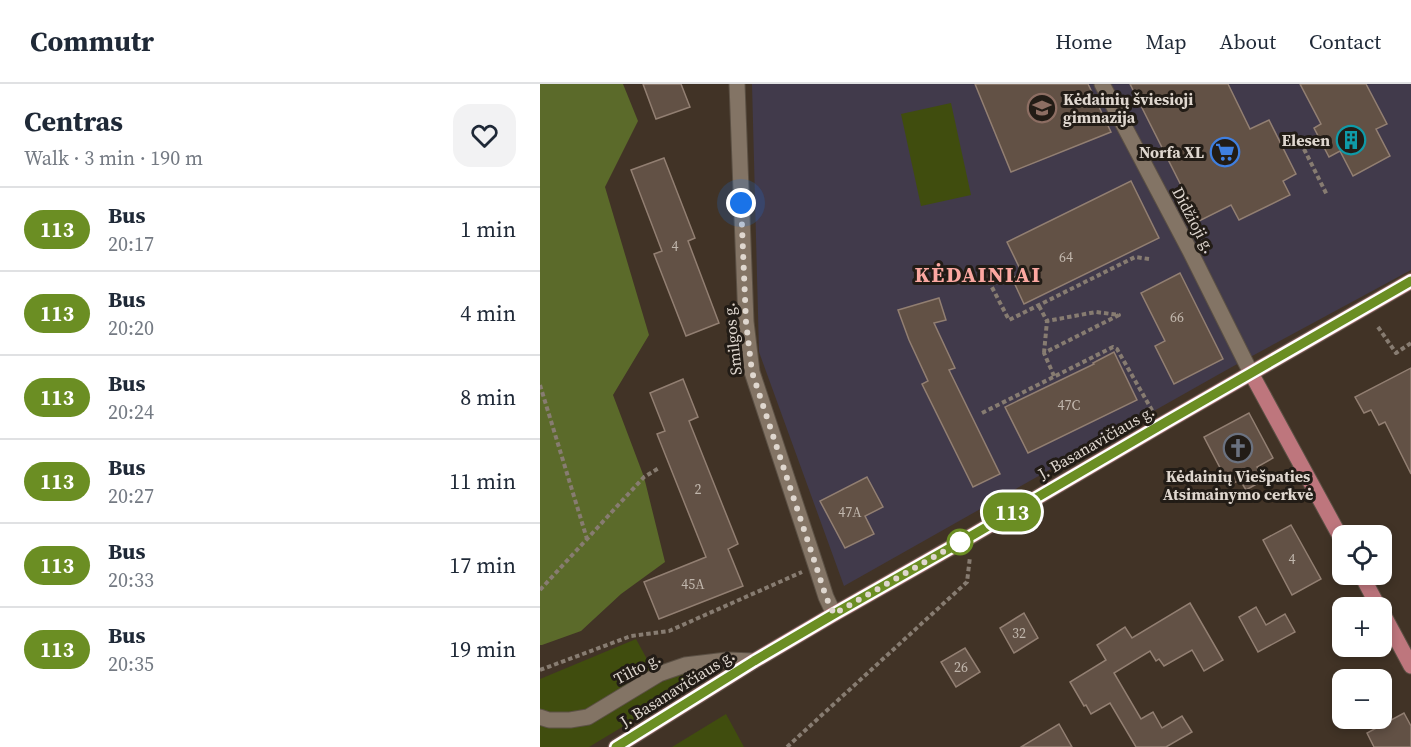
<!DOCTYPE html>
<html lang="en">
<head>
<meta charset="utf-8">
<style>
	:root { --surface:#fff; --page:#f2f2f3; --text:#1f2937; --muted:#747a83; --line:#e0e1e3 }
	body { margin:0; font-family:"Source Serif 4",serif; background:var(--page); color:var(--text); height:100vh; display:flex; flex-direction:column; font-size:22px; white-space:nowrap }
	* { box-sizing:border-box; margin:0 }
	p { font-size:20px; color:var(--muted) }
	.icon { flex:none; width:33px; height:33px; fill:none; stroke:currentColor; stroke-width:2; stroke-linecap:round; stroke-linejoin:round }
	.map { position:relative; flex:1; overflow:hidden }
	.drawer { display:flex; flex-direction:column; background:var(--surface); width:540px }
	.drawer>* { flex:none }
	.badge { padding:0 12px; border-radius:20px; font-size:21px; line-height:39px }
	.fabs { position:absolute; left:792px; top:441px; display:grid; gap:12px }
	.fabs a { display:grid; place-items:center; width:60px; height:60px; border-radius:12px; background:var(--surface); box-shadow:0 3px 9px #0003; font-size:30px }
	.you { position:absolute; width:30px; height:30px; margin:-15px; border:4px solid #fff; border-radius:50%; background:#1a73e8; box-shadow:0 0 0 9px #1a73e833 }
	.map>.badge { position:absolute; translate:-50% -50%; box-shadow:0 0 0 3px #fff }
	.round { display:grid; place-items:center; flex:none; width:63px; height:63px; border-radius:18px; background:var(--page) }
	.overview { display:flex; align-items:center; justify-content:space-between; height:102px; padding:0 24px }
	h1 { font-size:28px; font-weight:700; line-height:45px }
	ul { padding:0; list-style:none }
	li { display:flex; align-items:center; gap:18px; height:84px; padding:0 24px; border-top:2px solid var(--line) }
	li div { flex:1 }
	li b { display:block; font-size:22px }
	li em { font-style:normal }
	li .badge { min-width:66px; font-weight:700; text-align:center }
	header { display:flex; align-items:center; gap:36px; box-sizing:border-box; height:84px; padding:0 30px; background:var(--surface); border-bottom:2px solid var(--line) }
	header strong { font-size:28px }
	nav { display:flex; gap:33px; margin-inline-start:auto; font-size:21px }
	main { display:flex; flex:1; min-height:0 }
	.map>svg:first-child { display:block }
	.commercial { fill:#413a4b }
	.green { fill:#404d0e }
	.forest { fill:#5b6a2a }
	.building { fill:#625145; stroke:#927f72; stroke-width:1.5 }
	.lines { fill:none; stroke-linecap:round; stroke-linejoin:round }
	.minor-casing { stroke:#5b5044; stroke-width:17 }
	.major-casing { stroke:#5b5044; stroke-width:17 }
	.path { stroke:#877c71; stroke-width:4; stroke-dasharray:4.5 3; stroke-linecap:butt }
	.minor { stroke:#837465; stroke-width:15 }
	.major { stroke:#be767d; stroke-width:15 }
	.line-casing { stroke:#fff; stroke-width:14 }
	.line { stroke:#6b8e23; stroke-width:9 }
	.walk { stroke:#dfd7cf; stroke-width:6; stroke-dasharray:0 10.8 }
	.stop-dot { fill:#fff; stroke:#6b8e23; stroke-width:3 }
	.labels { text-anchor:middle; stroke-width:6; stroke-linejoin:round; paint-order:stroke }
	.number-label { font-size:14px; fill:#c0b6ac }
	.poi-label { font-size:16px; font-weight:bold; fill:#dfd7cf; stroke:#221c16; text-anchor:end }
	.street-label { font-size:16px; fill:#dfd7cf; stroke:#221c16 }
	.district-label { font-size:22px; font-weight:bold; letter-spacing:1.5px; fill:#fca8a1; stroke:#221c16 }
</style>
</head>
<body>
<header>
<strong>Commutr</strong>
<nav><a>Home</a><a>Map</a><a>About</a><a>Contact</a></nav>
</header>
<main>
<section class="drawer">
<div class="overview"><div><h1>Centras</h1><p>Walk · 3 min · 190 m</p></div><a class="round"><svg class="icon" aria-label="heart" viewBox="0 0 24 24"><path d="M12 20l-8-8c-3-5 5-10 8-4 3-6 11-1 8 4z"/></svg></a></div>
<ul>
<li><span class="badge" style="background:#6b8e23;color:#fff">113</span><div><b>Bus</b><p>20:17</p></div><em>1 min</em></li>
<li><span class="badge" style="background:#6b8e23;color:#fff">113</span><div><b>Bus</b><p>20:20</p></div><em>4 min</em></li>
<li><span class="badge" style="background:#6b8e23;color:#fff">113</span><div><b>Bus</b><p>20:24</p></div><em>8 min</em></li>
<li><span class="badge" style="background:#6b8e23;color:#fff">113</span><div><b>Bus</b><p>20:27</p></div><em>11 min</em></li>
<li><span class="badge" style="background:#6b8e23;color:#fff">113</span><div><b>Bus</b><p>20:33</p></div><em>17 min</em></li>
<li><span class="badge" style="background:#6b8e23;color:#fff">113</span><div><b>Bus</b><p>20:35</p></div><em>19 min</em></li>
</ul>
</section>
<div class="map">
<svg width="871" height="663" viewBox="0 0 871 663">
	<rect width="100%" height="100%" fill="#413326"/>
	<polygon class="commercial" points="212,0 871,0 871,186 690,284 304,502 219,268"/>
	<g class="green">
		<polygon points="411,19 431,111 381,122 361,30"/>
		<polygon points="96,555 120,599 143,588 180,584 49,663 0,663 0,595"/>
		<polygon points="186,630 204,663 132,663"/>
	</g>
	<polygon class="forest" points="0,0 83,0 98,37 65,103 109,251 73,311 104,393 125,478 81,510 41,547 2,561 0,561"/>
	<g class="building">
		<polygon points="103,0 141,0 150,23 116,35"/>
		<polygon points="435,0 548,0 571,48 471,88"/>
		<polygon points="590,0 688,0 710,45 729,36 756,90 743,97 750,111 699,136 691,121 659,137"/>
		<polygon points="760,0 826,0 847,40 836,45 850,72 813,92 800,67 789,73 774,44 781,40"/>
		<polygon points="124,74 155,154 148,157 179,239 146,252 114,170 122,167 91,86"/>
		<polygon points="591,97 619,154 484,220 472,194 482,189 467,158"/>
		<polygon points="640,189 683,275 634,300 615,262 625,257 601,209"/>
		<polygon points="399,214 406,236 394,239 415,284 409,286 460,390 433,403 382,300 388,297 369,256 358,226"/>
		<polygon points="574,268 597,316 488,369 465,323 554,280 553,279"/>
		<polygon points="871,284 871,390 845,338 839,341 831,326 824,329 815,313"/>
		<polygon points="143,295 158,333 149,337 198,460 188,465 203,502 119,535 104,498 166,473 117,350 125,347 110,309"/>
		<polygon points="709,329 733,374 717,383 724,396 706,406 700,396 689,401 664,353"/>
		<polygon points="327,393 343,423 325,432 334,450 305,464 280,417"/>
		<polygon points="751,441 781,495 752,511 723,456"/>
		<polygon points="650,519 683,576 664,587 652,566 624,582 619,575 616,577 610,567 574,589 601,635 613,628 622,644 642,632 652,648 626,663 596,663 570,619 551,630 546,621 544,622 530,598 566,576 557,561 585,543 592,554"/>
		<polygon points="716,523 726,541 745,530 755,548 718,568 699,533"/>
		<polygon points="484,529 498,554 474,569 460,544"/>
		<polygon points="425,564 440,588 416,603 401,578"/>
		<polygon points="864,629 871,642 871,663 834,663 827,649"/>
		<polygon points="519,640 532,663 481,663"/>
	</g>
	<g class="lines">
		<g class="minor-casing">
			<g id="minor">
				<polyline points="197,0 206,238 212,288 276,482 286,513 294,530"/>
				<polyline points="562,0 650,167 711,289"/>
				<polyline points="0,633 9,636 30,636 48,633 119,590 145,581 187,576 214,577"/>
			</g>
		</g>
		<g class="major-casing">
			<g id="major">
				<polyline points="711,289 802,456"/>
				<polyline points="821,490 839,524"/>
				<polyline points="842,528 871,582"/>
				<polyline points="76,663 214,577 294,530 433,451 626,338 871,197"/>
			</g>
		</g>
		<g class="path">
			<polyline points="764,65 787,111"/>
			<polyline points="445,190 469,236 595,173 609,175"/>
			<polyline points="499,222 507,237"/>
			<polyline points="838,243 856,269 871,259"/>
			<polyline points="504,269 507,237 556,228 579,231 504,269 514,292"/>
			<polyline points="0,301 47,455"/>
			<polyline points="442,329 573,263 577,265 613,328"/>
			<polyline points="0,506 104,393 119,384"/>
			<polyline points="0,586 91,552 129,547 262,488"/>
			<polyline points="247,663 427,498 430,473"/>
		</g>
		<use href="#minor" class="minor"/>
		<use href="#major" class="major"/>
	</g>
	<g class="lines">
		<g class="line-casing">
			<polyline id="line" points="76,663 214,577 294,530 433,451 626,338 871,197"/>
		</g>
		<use href="#line" class="line"/>
		<polyline class="walk" points="201,119 206,238 212,288 276,482 286,513 294,530 420,458"/>
	</g>
	<defs>
		<g id="school-ring" transform="scale(1.5)"><circle r="9.5" fill="#221c16" stroke="#8d6e63" stroke-width="1.5"/><path d="M0-5L7-2L0 1L-7-2ZM-4 1L0 2.5L4 1V4Q0 6-4 4Z" fill="#8d6e63"/></g>
		<g id="building-ring" transform="scale(1.5)"><circle r="9.5" fill="#221c16" stroke="#0f9aa8" stroke-width="1.5"/><path d="M-4-6H4V6H1V3H-1V6H-4ZM-2.5-4.3h1.7v1.8h-1.7ZM.8-4.3h1.7v1.8H.8ZM-2.5-1h1.7V.8h-1.7ZM.8-1h1.7V.8H.8Z" fill="#0f9aa8"/></g>
		<g id="supermarket-ring" transform="scale(1.5)"><circle r="9.5" fill="#221c16" stroke="#3f7fe0" stroke-width="1.5"/><path d="M-6-5.5h2.5l.6 2H6L4.5 2H-2.5L-4.4-4H-6ZM-1.5 3.2a1.3 1.3 0 1 0 .1 0ZM3 3.2a1.3 1.3 0 1 0 .1 0Z" fill="#3f7fe0"/></g>
		<g id="church-ring" transform="scale(1.5)"><circle r="9.5" fill="#221c16" stroke="#6b7280" stroke-width="1.5"/><path d="M-1.2-6h2.4v3.5h3.3v2.4h-3.3V6h-2.4V-.1h-3.3v-2.4h3.3Z" fill="#6b7280"/></g>
	</defs>
	<g fill-rule="evenodd">
		<use href="#school-ring" x="502" y="24"/>
		<use href="#building-ring" x="811" y="56"/>
		<use href="#supermarket-ring" x="685" y="68"/>
		<use href="#church-ring" x="698" y="364"/>
	</g>
	<circle class="stop-dot" cx="420" cy="458" r="12"/>
	<g class="labels">
		<g class="number-label">
			<text x="135" y="167">4</text>
			<text x="526" y="178">64</text>
			<text x="637" y="238">66</text>
			<text x="529" y="326">47C</text>
			<text x="158" y="410">2</text>
			<text x="310" y="433">47A</text>
			<text x="752" y="480">4</text>
			<text x="153" y="505">45A</text>
			<text x="479" y="554">32</text>
			<text x="421" y="588">26</text>
		</g>
		<g class="poi-label">
			<text x="523" y="21" text-anchor="start">Kėdainių šviesioji<tspan x="523" dy="18">gimnazija</tspan></text>
			<text x="790" y="62">Elesen</text>
			<text x="664" y="74">Norfa XL</text>
			<text x="698" y="398" text-anchor="middle">Kėdainių Viešpaties<tspan x="698" dy="18">Atsimainymo cerkvė</tspan></text>
		</g>
		<g class="street-label">
			<text transform="translate(654 136) rotate(62)" y="6">Didžioji g.</text>
			<text transform="translate(192 255) rotate(-96)" y="6">Smilgos g.</text>
			<text transform="translate(556 358) rotate(-30)" y="6">J. Basanavičiaus g.</text>
			<text transform="translate(97 584) rotate(-28)" y="6">Tilto g.</text>
			<text transform="translate(137 604) rotate(-32)" y="6">J. Basanavičiaus g.</text>
		</g>
		<g class="district-label">
			<text x="438" y="198">KĖDAINIAI</text>
		</g>
	</g>
</svg>
<div class="fabs">
<a><svg class="icon" aria-label="locate" viewBox="0 0 24 24"><circle cx="12" cy="12" r="6"/><path d="M12 2v4M12 18v4M2 12h4M18 12h4"/></svg></a>
<a>+</a>
<a>−</a>
</div>
<div class="you" style="left:201px;top:119px"></div>
<b class="badge" style="left:472px;top:428px;background:#6b8e23;color:#fff">113</b>
</div>
</main>
</body>
</html>
